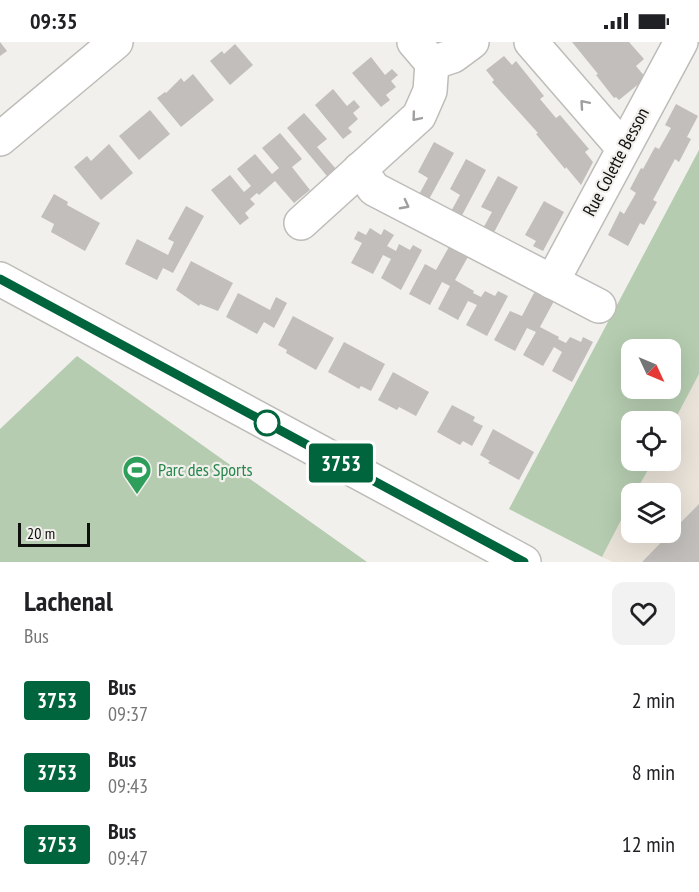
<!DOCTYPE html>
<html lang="fr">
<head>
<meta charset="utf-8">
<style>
	:root { --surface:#fff; --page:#f2f2f2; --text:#202124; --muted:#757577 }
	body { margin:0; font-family:"PT Sans Narrow",sans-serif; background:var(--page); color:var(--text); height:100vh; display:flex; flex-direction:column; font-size:22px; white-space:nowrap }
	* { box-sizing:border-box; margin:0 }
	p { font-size:20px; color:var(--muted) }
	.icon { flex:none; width:33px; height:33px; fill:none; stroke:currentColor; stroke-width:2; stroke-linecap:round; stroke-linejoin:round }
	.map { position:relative; height:520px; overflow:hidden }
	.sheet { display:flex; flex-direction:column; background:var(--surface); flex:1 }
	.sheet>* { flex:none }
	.badge { padding:0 12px; border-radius:4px; font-size:21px; line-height:39px }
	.needle { width:39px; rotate:134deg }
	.buttons { position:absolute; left:621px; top:297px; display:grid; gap:12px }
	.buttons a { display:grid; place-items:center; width:60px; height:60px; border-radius:12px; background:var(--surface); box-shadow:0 6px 24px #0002; font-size:30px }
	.scale { position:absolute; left:18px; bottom:15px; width:72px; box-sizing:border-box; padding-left:6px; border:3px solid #0f0f0d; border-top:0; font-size:16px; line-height:21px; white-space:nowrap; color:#0f0f0d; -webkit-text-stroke:4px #f2f0ec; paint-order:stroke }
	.map>.badge { position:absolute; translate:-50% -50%; box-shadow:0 0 0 3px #fff }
	.round { display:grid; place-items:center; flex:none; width:63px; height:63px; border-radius:12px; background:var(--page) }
	.headline { display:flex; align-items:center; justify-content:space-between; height:102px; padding:0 24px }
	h1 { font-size:28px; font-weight:800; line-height:45px }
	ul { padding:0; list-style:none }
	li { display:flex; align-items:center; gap:18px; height:72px; padding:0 24px }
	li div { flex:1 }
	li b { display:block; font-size:22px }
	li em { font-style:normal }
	li .badge { min-width:66px; font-weight:700; text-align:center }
	.status { display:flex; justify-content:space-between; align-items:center; height:42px; padding:0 30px; background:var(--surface); direction:ltr }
	.status svg { height:16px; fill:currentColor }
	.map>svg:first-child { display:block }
	.built { fill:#eae3d9 }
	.green { fill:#b5ccb0; fill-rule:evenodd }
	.building { fill:#c1bebb }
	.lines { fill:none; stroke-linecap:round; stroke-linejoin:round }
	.minor-casing { stroke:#bebcb8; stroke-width:36 }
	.minor { stroke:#fff; stroke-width:33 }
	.oneway { stroke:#9f9f9e }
	.line-casing { stroke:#fff; stroke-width:14 }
	.line { stroke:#00643c; stroke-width:9 }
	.stop-dot { fill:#fff; stroke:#00643c; stroke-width:3 }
	.labels { text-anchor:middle; stroke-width:4.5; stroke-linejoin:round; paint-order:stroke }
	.street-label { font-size:18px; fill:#0f0f0d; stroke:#f2f0ec }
	.leisure-label { font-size:18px; fill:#27864d; stroke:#f2f0ec; text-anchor:start }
</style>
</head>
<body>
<div class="status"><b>09:35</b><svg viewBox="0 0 49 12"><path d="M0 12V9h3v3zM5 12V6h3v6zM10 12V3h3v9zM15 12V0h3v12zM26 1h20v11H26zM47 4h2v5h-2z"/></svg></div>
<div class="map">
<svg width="699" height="520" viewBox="0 0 699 520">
	<rect width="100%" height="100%" fill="#f2f0ec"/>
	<polygon class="built" points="699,332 699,520 613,520 602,515 631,459 632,490 670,490 670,452 635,451 653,419 670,418 671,385"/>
	<g class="green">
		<path d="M699 108V332L671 385 670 380H632V418L653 419 635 451 632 452 631 459 602 515 509 467ZM632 308H670V346H632Z"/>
		<polygon points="77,314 367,520 0,520 0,387"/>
	</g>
	<g class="building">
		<polygon points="0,0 7,9 0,14"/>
		<polygon points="572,0 629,0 644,17 636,24 646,36 619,58 616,55 614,56 596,33 598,32"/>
		<polygon points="235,2 253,23 230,43 210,19 222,9 224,12"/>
		<polygon points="504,14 512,23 516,19 544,54 540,57 556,76 560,73 589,107 585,110 593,120 581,143 566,125 565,127 536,92 538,91 492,40 494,38 486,28"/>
		<polygon points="371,15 385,33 392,27 398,33 391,39 396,45 386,53 390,58 381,65 352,31"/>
		<polygon points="193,32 214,58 181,85 157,56 165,50 166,51 181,36 184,40"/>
		<polygon points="333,47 347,64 354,58 360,65 353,71 358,77 348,86 352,90 343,97 315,63"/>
		<polygon points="676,62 698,74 687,95 691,97 679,120 675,117 653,158 657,160 644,183 640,181 628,204 608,193 620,169 624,172 636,151 630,147 641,126 643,127 655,105 659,107 671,86 665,83"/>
		<polygon points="150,68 170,92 139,118 119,94"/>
		<polygon points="304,71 327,97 317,105 336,127 327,134 287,86"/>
		<polygon points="280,91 302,117 292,125 310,148 294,161 275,139 259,153 257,151 250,157 255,162 245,171 249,176 240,183 211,148 230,133 244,150 251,144 237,127 255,112 272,132 279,126 262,106"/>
		<polygon points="434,100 454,111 427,161 417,156 428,136 418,130"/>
		<polygon points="109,102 133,131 101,158 74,125 87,114 91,119"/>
		<polygon points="466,117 486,128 459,179 449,173 460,153 450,147"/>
		<polygon points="498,134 518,145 491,196 481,190 492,170 481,165"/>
		<polygon points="54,152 68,160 67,163 100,181 85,209 51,190 54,182 41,175"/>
		<polygon points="544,159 564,170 543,209 533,204 536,199 525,193"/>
		<polygon points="186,164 204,174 173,231 163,226 157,238 125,222 137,197 168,213 174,200 168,197"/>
		<polygon points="370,186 381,193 384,187 394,193 387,204 396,209 399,202 410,208 413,203 422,208 401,248 381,236 391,217 383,213 373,232 351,221 362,201 354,197 358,189 366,193"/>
		<polygon points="450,203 469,213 455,238 474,249 473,251 481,255 485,249 495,254 498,249 508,254 487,294 466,283 477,263 468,259 458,278 438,267 450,244 442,240 430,263 409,252 425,222 436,228"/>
		<polygon points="191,219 233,241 218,269 200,262 199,264 176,248"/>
		<polygon points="535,249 554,259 540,285 559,295 558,297 566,301 570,295 581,300 583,295 593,300 572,340 552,329 562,310 554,305 543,324 523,313 536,290 527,286 515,309 494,298 510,269 522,274"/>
		<polygon points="238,251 270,268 276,255 287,261 274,286 264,280 257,292 226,275"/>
		<polygon points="293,274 334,296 316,328 286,311 287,308 278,303"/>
		<polygon points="344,300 385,322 371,349 361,344 359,347 328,330"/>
		<polygon points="393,330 429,350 416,374 399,365 397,368 378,358"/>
		<polygon points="452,363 475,375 473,379 483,384 472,404 463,399 460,403 437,390"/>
		<polygon points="493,387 534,410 519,438 488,421 490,419 480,413"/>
		<polygon points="699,462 699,520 642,520"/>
	</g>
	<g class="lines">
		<g class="minor-casing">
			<g id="minor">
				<polyline points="531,0 623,106"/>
				<polyline points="432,21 453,14 472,0"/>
				<polyline points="0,97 116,0"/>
				<polyline points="360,127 374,147 599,264"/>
				<polyline points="301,181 419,74 430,49 432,21 414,0"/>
				<polyline points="0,237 524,520"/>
				<polyline points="552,240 681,0"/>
			</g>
		</g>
		<use href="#minor" class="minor"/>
	</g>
	<defs><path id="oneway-chevron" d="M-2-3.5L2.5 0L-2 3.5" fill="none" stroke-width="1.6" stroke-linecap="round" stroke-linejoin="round" transform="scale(1.5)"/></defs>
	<g class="oneway">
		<use href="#oneway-chevron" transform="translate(584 62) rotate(-131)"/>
		<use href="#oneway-chevron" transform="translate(416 75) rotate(130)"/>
		<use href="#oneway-chevron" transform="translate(405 163) rotate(28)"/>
	</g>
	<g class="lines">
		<g class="line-casing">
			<polyline id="line" points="0,237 524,520"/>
		</g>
		<use href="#line" class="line"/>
	</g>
	<defs>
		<g id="stadium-pin" transform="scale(1.5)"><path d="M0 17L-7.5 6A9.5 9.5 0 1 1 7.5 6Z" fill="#2e9e5b" stroke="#f2f0ec"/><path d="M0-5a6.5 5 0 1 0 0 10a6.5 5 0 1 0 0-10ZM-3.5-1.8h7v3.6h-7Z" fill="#fff"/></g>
	</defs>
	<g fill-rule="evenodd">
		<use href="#stadium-pin" x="137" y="428"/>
	</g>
	<circle class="stop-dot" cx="267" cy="381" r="12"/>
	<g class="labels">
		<g class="street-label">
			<text transform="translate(616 120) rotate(-62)" y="6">Rue Colette Besson</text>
		</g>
		<g class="leisure-label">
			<text x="158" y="434">Parc des Sports</text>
		</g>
	</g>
</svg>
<div class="buttons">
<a><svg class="needle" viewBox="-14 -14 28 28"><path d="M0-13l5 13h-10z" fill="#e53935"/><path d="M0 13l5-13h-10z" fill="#757577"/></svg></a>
<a><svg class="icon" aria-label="locate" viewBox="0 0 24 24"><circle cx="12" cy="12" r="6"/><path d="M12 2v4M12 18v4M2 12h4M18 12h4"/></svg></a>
<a><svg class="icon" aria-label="layers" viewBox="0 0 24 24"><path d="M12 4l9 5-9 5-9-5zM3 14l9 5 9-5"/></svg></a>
</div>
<div class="scale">20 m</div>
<b class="badge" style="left:341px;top:421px;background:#00643c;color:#fff">3753</b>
</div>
<section class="sheet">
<div class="headline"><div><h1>Lachenal</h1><p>Bus</p></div><a class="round"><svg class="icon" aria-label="heart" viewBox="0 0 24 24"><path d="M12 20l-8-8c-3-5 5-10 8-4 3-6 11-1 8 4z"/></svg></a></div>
<ul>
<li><span class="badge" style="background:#00643c;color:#fff">3753</span><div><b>Bus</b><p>09:37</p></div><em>2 min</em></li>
<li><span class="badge" style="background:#00643c;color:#fff">3753</span><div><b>Bus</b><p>09:43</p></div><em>8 min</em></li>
<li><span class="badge" style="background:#00643c;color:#fff">3753</span><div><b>Bus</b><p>09:47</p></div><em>12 min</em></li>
</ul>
</section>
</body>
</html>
